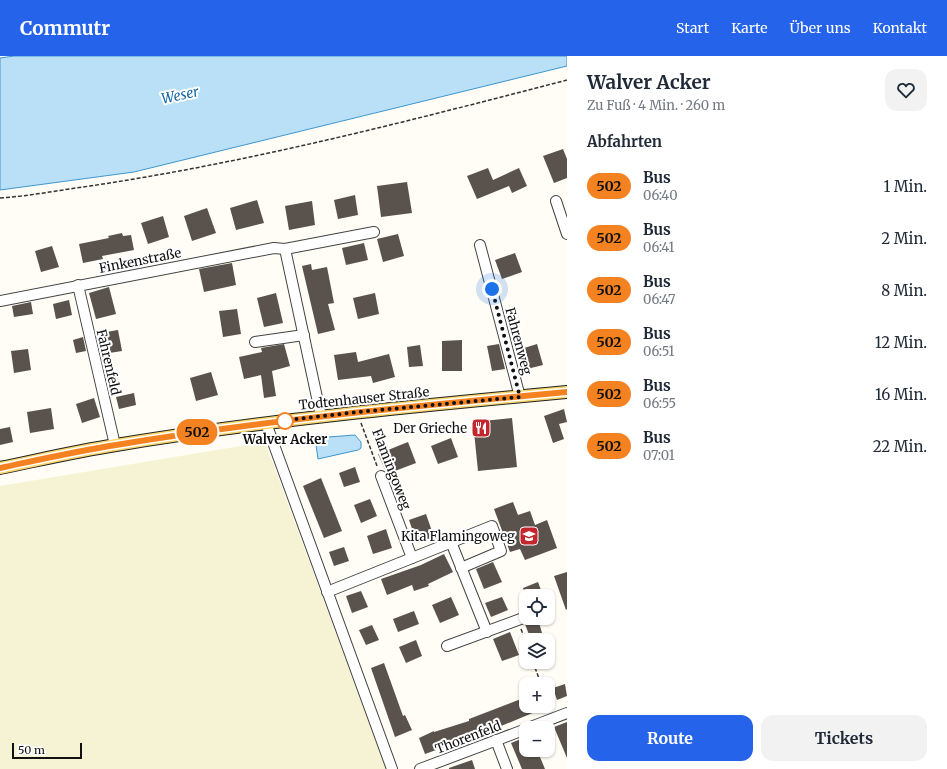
<!DOCTYPE html>
<html lang="de">
<head>
<meta charset="utf-8">
<style>
	:root { --surface:#fff; --page:#f2f2f3; --text:#1f2937; --muted:#747a83; --accent:#2563eb }
	body { margin:0; font-family:Merriweather,serif; background:var(--page); color:var(--text); height:100vh; display:flex; flex-direction:column; font-size:15px; white-space:nowrap }
	* { box-sizing:border-box; margin:0 }
	p { font-size:13px; color:var(--muted) }
	.icon { flex:none; width:22px; height:22px; fill:none; stroke:currentColor; stroke-width:2; stroke-linecap:round; stroke-linejoin:round }
	.map { position:relative; flex:1; overflow:hidden }
	.sheet { display:flex; flex-direction:column; background:var(--surface); width:380px }
	.sheet>* { flex:none }
	.badge { padding:0 8px; border-radius:13px; font-size:14px; line-height:26px }
	.buttons { position:absolute; left:519px; top:533px; display:grid; gap:8px }
	.buttons a { display:grid; place-items:center; width:36px; height:36px; border-radius:8px; background:var(--surface); box-shadow:0 1px 3px #0004; font-size:20px }
	.scale { position:absolute; left:12px; bottom:10px; width:70px; box-sizing:border-box; padding-left:4px; border:2px solid #111; border-top:0; font-size:11px; line-height:14px; white-space:nowrap; color:#111; -webkit-text-stroke:3px #fff; paint-order:stroke }
	.you { position:absolute; width:20px; height:20px; margin:-10px; border:3px solid #fff; border-radius:50%; background:#1a73e8; box-shadow:0 0 0 6px #1a73e833 }
	.map>.badge { position:absolute; translate:-50% -50%; box-shadow:0 0 0 2px #fff }
	h2 { padding:0 20px; font-size:15px; line-height:36px }
	.round { display:grid; place-items:center; flex:none; width:42px; height:42px; border-radius:12px; background:var(--page) }
	.overview { display:flex; align-items:center; justify-content:space-between; height:68px; padding:0 20px }
	h1 { font-size:19px; font-weight:700; line-height:30px }
	.primary-button { display:flex; gap:8px; margin-top:auto; padding:8px 20px }
	.primary-button a { flex:1; height:46px; border-radius:12px; background:var(--accent); color:#fff; font-size:16px; font-weight:700; line-height:46px; text-align:center }
	.primary-button a+a { background:var(--page); color:var(--text) }
	ul { padding:0; list-style:none }
	li { display:flex; align-items:center; gap:12px; height:52px; padding:0 20px }
	li div { flex:1 }
	li b { display:block; font-size:15px }
	li em { font-style:normal }
	li .badge { min-width:44px; font-weight:700; text-align:center }
	header { display:flex; align-items:center; gap:24px; box-sizing:border-box; height:56px; padding:0 20px; background:var(--accent); color:#fff }
	header strong { font-size:19px }
	nav { display:flex; gap:22px; margin-inline-start:auto; font-size:14px }
	main { display:flex; flex:1; min-height:0 }
	.map>svg:first-child { display:block }
	.farmland { fill:#f6f3d4 }
	.water { fill:#b9e0f7; stroke:#3f96cf }
	.building { fill:#5a524d }
	.lines { fill:none; stroke-linecap:round; stroke-linejoin:round }
	.minor-casing { stroke:#444; stroke-width:12 }
	.major-casing { stroke:#222; stroke-width:14 }
	.path { stroke:#333; stroke-width:1.5; stroke-dasharray:4 2; stroke-linecap:butt }
	.minor { stroke:#fff; stroke-width:10 }
	.major { stroke:#f9d66b; stroke-width:12 }
	.line-casing { stroke:#fff; stroke-width:9 }
	.line { stroke:#f58220; stroke-width:6 }
	.walk { stroke:#111; stroke-width:4; stroke-dasharray:0 7.2 }
	.stop-dot { fill:#fff; stroke:#f58220; stroke-width:2 }
	.labels { text-anchor:middle; stroke-width:4; stroke-linejoin:round; paint-order:stroke }
	.street-label { font-size:13px; fill:#111; stroke:#fff }
	.poi-label { font-size:13px; fill:#111; stroke:#fff; text-anchor:end }
	.stop-label { font-size:13px; font-weight:bold; fill:#111; stroke:#fff }
	.water-label { font-size:14px; font-style:italic; fill:#1768a6; stroke:#fff }
</style>
</head>
<body>
<header>
<strong>Commutr</strong>
<nav><a>Start</a><a>Karte</a><a>Über uns</a><a>Kontakt</a></nav>
</header>
<main>
<div class="map">
<svg width="567" height="713" viewBox="0 0 567 713">
	<rect width="100%" height="100%" fill="#fffdf5"/>
	<polygon class="farmland" points="265,386 386,713 0,713 0,430"/>
	<g class="water">
		<polygon points="14,0 567,0 567,10 134,116 0,134 0,2"/>
		<polygon points="355,379 361,386 361,392 358,394 318,403 315,382"/>
	</g>
	<g class="building">
		<polygon points="563,93 567,103 567,122 554,127 543,100"/>
		<polygon points="488,112 493,124 519,112 527,130 512,137 509,130 477,143 467,120"/>
		<polygon points="407,126 412,157 381,161 377,130"/>
		<polygon points="355,139 358,159 338,163 334,144"/>
		<polygon points="257,144 264,167 236,174 230,152"/>
		<polygon points="312,145 315,169 289,174 285,150"/>
		<polygon points="207,152 216,177 192,185 184,160"/>
		<polygon points="163,160 169,181 148,188 141,167"/>
		<polygon points="122,177 123,180 131,179 134,194 102,200 103,203 83,207 79,188 109,182 108,180"/>
		<polygon points="398,178 404,200 383,206 377,183"/>
		<polygon points="364,187 368,204 346,209 342,192"/>
		<polygon points="52,190 59,211 41,216 35,195"/>
		<polygon points="515,197 522,216 502,223 495,204"/>
		<polygon points="232,207 236,229 204,236 199,213"/>
		<polygon points="311,208 312,214 327,211 334,247 328,248 335,274 318,278 302,210"/>
		<polygon points="109,231 116,258 96,263 89,237"/>
		<polygon points="276,237 283,267 264,271 257,242"/>
		<polygon points="375,237 379,258 358,263 353,242"/>
		<polygon points="69,244 72,259 56,263 53,248"/>
		<polygon points="31,246 33,258 14,261 12,250"/>
		<polygon points="237,253 241,278 223,281 219,255"/>
		<polygon points="118,274 122,295 103,298 100,277"/>
		<polygon points="83,281 86,295 76,297 73,284"/>
		<polygon points="462,284 462,315 442,315 442,285"/>
		<polygon points="284,288 290,310 272,315 276,340 264,342 261,319 244,323 239,301 262,296 261,292"/>
		<polygon points="499,288 505,313 492,315 487,290"/>
		<polygon points="537,288 543,309 527,313 521,293"/>
		<polygon points="420,289 423,310 409,311 407,291"/>
		<polygon points="28,293 31,314 14,317 11,295"/>
		<polygon points="356,296 358,306 389,298 395,321 373,327 371,320 338,324 334,299"/>
		<polygon points="211,316 218,339 196,345 190,322"/>
		<polygon points="134,337 136,349 119,353 116,341"/>
		<polygon points="94,342 100,361 82,367 76,348"/>
		<polygon points="51,352 54,373 30,377 27,356"/>
		<polygon points="564,353 567,366 559,368 564,383 553,387 544,360"/>
		<polygon points="512,362 517,411 478,415 473,366"/>
		<polygon points="10,371 13,386 0,389 0,373"/>
		<polygon points="451,382 458,401 438,408 431,390"/>
		<polygon points="408,386 416,407 387,418 378,398"/>
		<polygon points="355,411 360,426 344,431 339,417"/>
		<polygon points="321,422 342,475 324,482 303,430"/>
		<polygon points="370,443 377,460 361,467 354,449"/>
		<polygon points="513,446 518,459 530,455 535,469 547,464 557,492 525,504 520,493 510,496 494,453"/>
		<polygon points="426,458 434,481 417,487 409,464"/>
		<polygon points="386,473 392,492 373,498 367,480"/>
		<polygon points="344,491 349,505 334,510 329,496"/>
		<polygon points="444,498 453,516 428,528 429,530 414,535 412,529 387,539 381,523 421,509"/>
		<polygon points="493,506 502,526 484,533 476,513"/>
		<polygon points="567,516 567,553 566,554 554,520"/>
		<polygon points="538,526 542,537 534,540 526,540 523,532"/>
		<polygon points="361,535 368,551 352,557 346,540"/>
		<polygon points="451,541 459,559 440,567 432,549"/>
		<polygon points="502,541 508,554 491,561 485,547"/>
		<polygon points="414,555 419,568 398,576 393,563"/>
		<polygon points="538,563 544,584 531,584 525,568"/>
		<polygon points="372,569 379,584 366,589 359,574"/>
		<polygon points="510,576 519,599 502,605 493,583"/>
		<polygon points="416,584 422,600 406,607 399,591"/>
		<polygon points="384,607 403,660 405,659 412,674 395,681 371,612"/>
		<polygon points="565,628 567,640 557,644 553,632"/>
		<polygon points="526,641 526,650 547,651 494,673 425,698 419,682 434,675 434,676 469,665 469,663"/>
		<polygon points="567,666 567,702 554,671"/>
		<polygon points="526,681 526,694 537,694 545,713 522,713 511,687"/>
		<polygon points="472,704 475,713 449,713 449,712"/>
	</g>
	<g class="lines">
		<g class="minor-casing">
			<g id="minor">
				<polyline points="556,145 567,178"/>
				<polyline points="480,189 520,341"/>
				<polyline points="285,193 321,360"/>
				<polyline points="78,229 115,389"/>
				<polyline points="0,245 274,192 285,193 374,176"/>
				<polyline points="255,286 304,279"/>
				<polyline points="266,367 392,713"/>
				<polyline points="381,420 412,502"/>
				<polyline points="451,486 487,576"/>
				<polyline points="327,536 492,470 501,495 461,512"/>
				<polyline points="447,590 526,561"/>
				<polyline points="528,672 567,657"/>
				<polyline points="496,684 507,713"/>
				<polyline points="420,713 526,673"/>
			</g>
		</g>
		<g class="major-casing">
			<path id="major" d="M0 412C39 404 77 395 116 389 265 364 416 350 567 336"/>
		</g>
		<g class="path">
			<path d="M0 142C30 140 60 134 90 130 251 106 409 65 567 24"/>
			<polyline points="361,367 377,410"/>
			<polyline points="521,573 526,586"/>
			<polyline points="533,606 541,628"/>
			<polyline points="548,646 551,654"/>
		</g>
		<use href="#minor" class="minor"/>
		<use href="#major" class="major"/>
	</g>
	<g class="lines">
		<g class="line-casing">
			<path id="line" d="M0 412C38 404 77 395 116 389 265 364 416 350 567 336"/>
		</g>
		<use href="#line" class="line"/>
		<polyline class="walk" points="285,365 280,365 358,356 520,341 492,233"/>
	</g>
	<defs>
		<g id="restaurant-square" transform="scale(1)"><rect x="-9" y="-9" width="18" height="18" rx="4" fill="#c4262e" stroke="#fff"/><path d="M-5-6h1v4h1v-4h1v4h1v-4h1v5L-1.5 .5V6h-2V.5L-5-1ZM5-6V6H3V1.5H1.5Q1.5-4 5-6Z" fill="#fff"/></g>
		<g id="school-square" transform="scale(1)"><rect x="-9" y="-9" width="18" height="18" rx="4" fill="#c4262e" stroke="#fff"/><path d="M0-5L7-2L0 1L-7-2ZM-4 1L0 2.5L4 1V4Q0 6-4 4Z" fill="#fff"/></g>
	</defs>
	<g fill-rule="evenodd">
		<use href="#restaurant-square" x="481" y="372"/>
		<use href="#school-square" x="529" y="480"/>
	</g>
	<circle class="stop-dot" cx="285" cy="365" r="8"/>
	<g class="labels">
		<g class="street-label">
			<text transform="translate(140 204) rotate(-11)" y="5">Finkenstraße</text>
			<text transform="translate(519 285) rotate(75)" y="5">Fahrenweg</text>
			<text transform="translate(109 306) rotate(77)" y="5">Fahrenfeld</text>
			<text transform="translate(364 342) rotate(-6)" y="5">Todtenhauser Straße</text>
			<text transform="translate(392 413) rotate(69)" y="5">Flamingoweg</text>
			<text transform="translate(468 681) rotate(-21)" y="5">Thorenfeld</text>
		</g>
		<g class="poi-label">
			<text x="467" y="377">Der Grieche</text>
			<text x="515" y="485">Kita Flamingoweg</text>
		</g>
		<g class="stop-label">
			<text x="285" y="388">Walver Acker</text>
		</g>
		<g class="water-label">
			<text transform="translate(180 39) rotate(-12)" y="5">Weser</text>
		</g>
	</g>
</svg>
<div class="buttons">
<a><svg class="icon" aria-label="locate" viewBox="0 0 24 24"><circle cx="12" cy="12" r="6"/><path d="M12 2v4M12 18v4M2 12h4M18 12h4"/></svg></a>
<a><svg class="icon" aria-label="layers" viewBox="0 0 24 24"><path d="M12 4l9 5-9 5-9-5zM3 14l9 5 9-5"/></svg></a>
<a>+</a>
<a>−</a>
</div>
<div class="scale">50 m</div>
<div class="you" style="left:492px;top:233px"></div>
<b class="badge" style="left:197px;top:376px;background:#f58220;color:#111">502</b>
</div>
<section class="sheet">
<div class="overview"><div><h1>Walver Acker</h1><p>Zu Fuß · 4 Min. · 260 m</p></div><a class="round"><svg class="icon" aria-label="heart" viewBox="0 0 24 24"><path d="M12 20l-8-8c-3-5 5-10 8-4 3-6 11-1 8 4z"/></svg></a></div>
<h2>Abfahrten</h2>
<ul>
<li><span class="badge" style="background:#f58220;color:#111">502</span><div><b>Bus</b><p>06:40</p></div><em>1 Min.</em></li>
<li><span class="badge" style="background:#f58220;color:#111">502</span><div><b>Bus</b><p>06:41</p></div><em>2 Min.</em></li>
<li><span class="badge" style="background:#f58220;color:#111">502</span><div><b>Bus</b><p>06:47</p></div><em>8 Min.</em></li>
<li><span class="badge" style="background:#f58220;color:#111">502</span><div><b>Bus</b><p>06:51</p></div><em>12 Min.</em></li>
<li><span class="badge" style="background:#f58220;color:#111">502</span><div><b>Bus</b><p>06:55</p></div><em>16 Min.</em></li>
<li><span class="badge" style="background:#f58220;color:#111">502</span><div><b>Bus</b><p>07:01</p></div><em>22 Min.</em></li>
</ul>
<div class="primary-button"><a>Route</a><a>Tickets</a></div>
</section>
</main>
</body>
</html>
